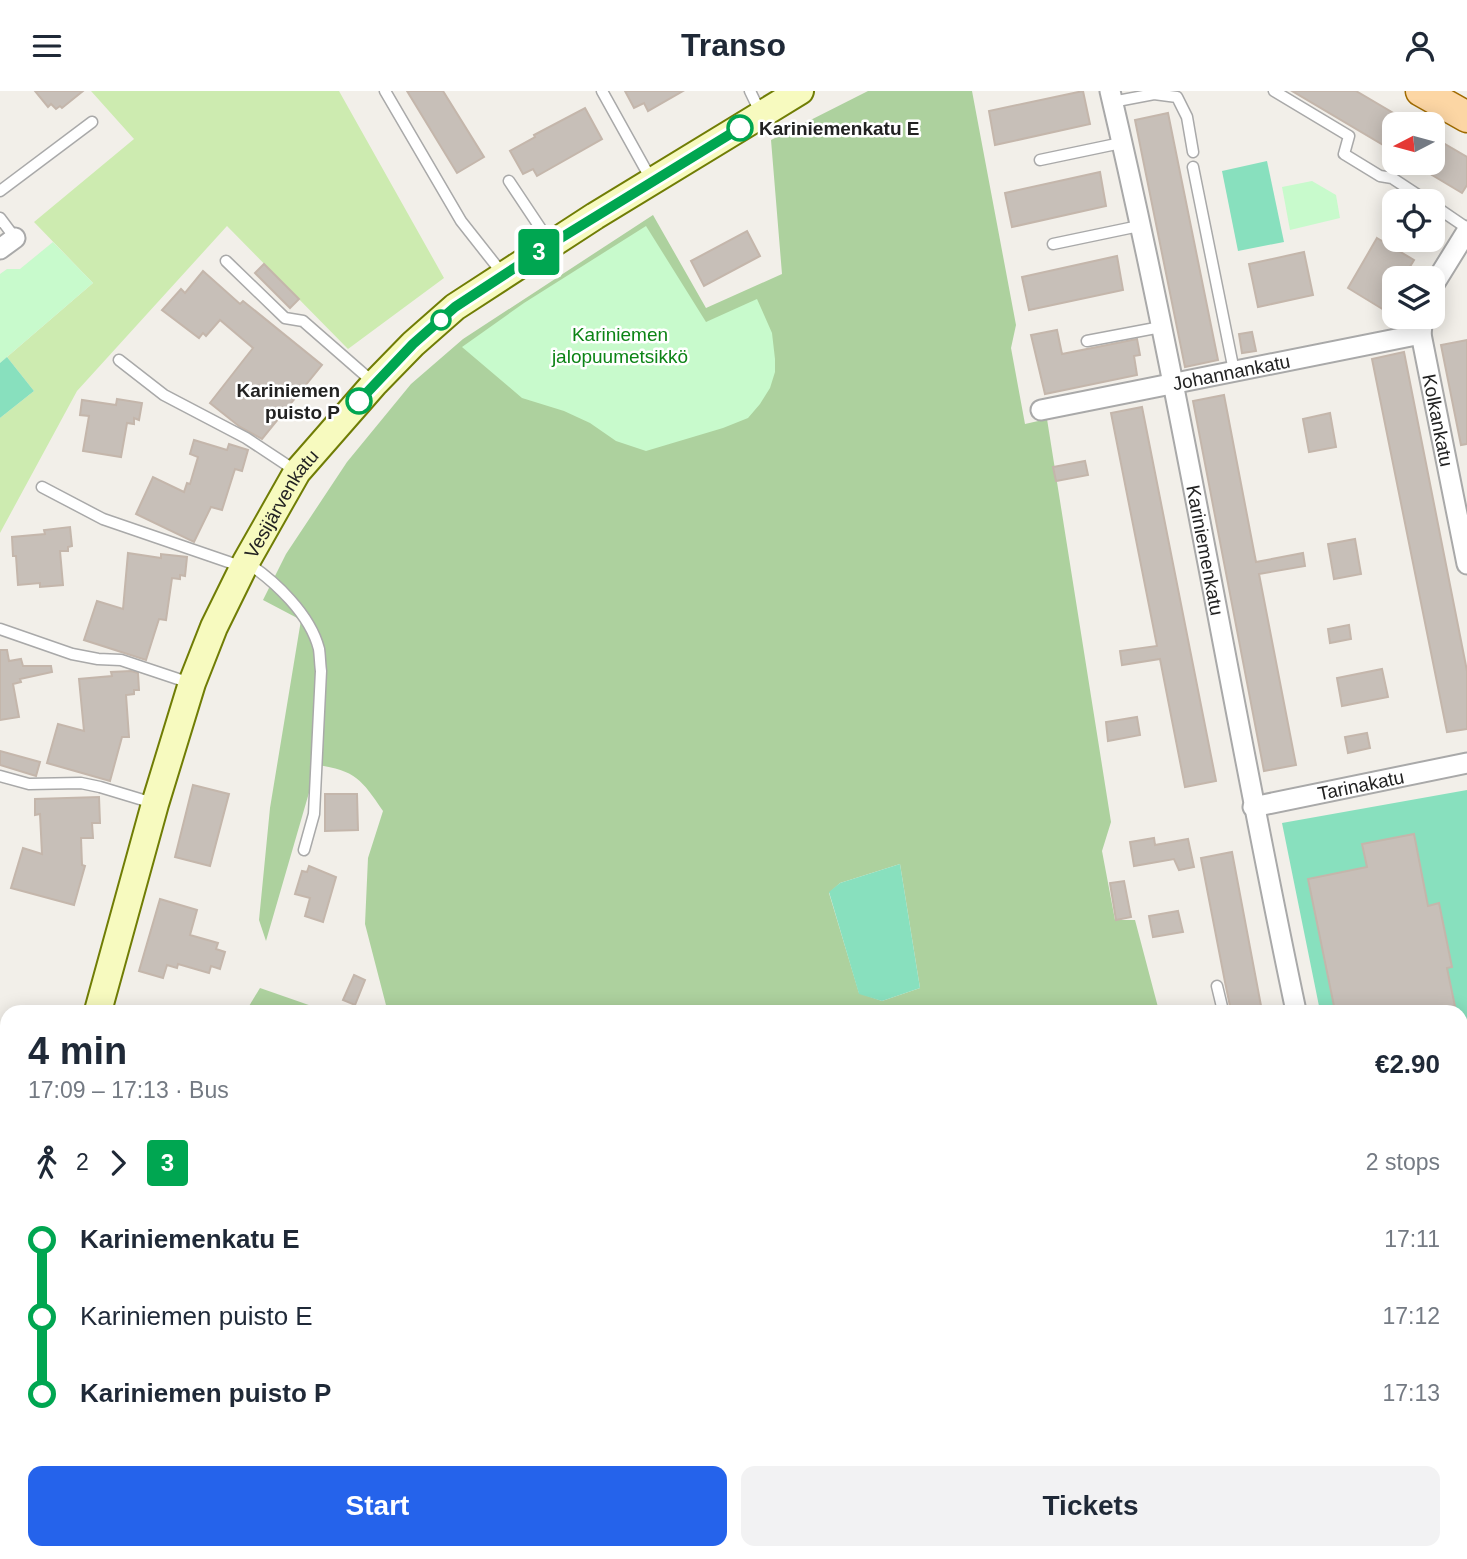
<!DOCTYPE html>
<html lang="en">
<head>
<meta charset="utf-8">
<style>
	:root { --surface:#fff; --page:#f2f2f3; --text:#1f2937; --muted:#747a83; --accent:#2563eb }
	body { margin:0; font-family:Arial,sans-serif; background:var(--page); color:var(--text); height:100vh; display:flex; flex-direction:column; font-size:26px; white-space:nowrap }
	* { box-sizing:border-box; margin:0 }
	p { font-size:23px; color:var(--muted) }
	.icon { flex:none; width:38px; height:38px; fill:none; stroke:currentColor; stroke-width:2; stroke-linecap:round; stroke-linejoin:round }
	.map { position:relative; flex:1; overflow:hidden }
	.panel { position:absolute; left:0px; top:914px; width:1468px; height:555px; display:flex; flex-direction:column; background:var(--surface); border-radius:21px 21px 0 0; box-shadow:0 4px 18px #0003 }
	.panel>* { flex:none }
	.badge { padding:0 14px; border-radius:5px; font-size:24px; line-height:46px }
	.needle { width:46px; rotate:264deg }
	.tools { position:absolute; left:1382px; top:21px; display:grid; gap:14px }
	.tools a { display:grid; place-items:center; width:63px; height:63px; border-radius:14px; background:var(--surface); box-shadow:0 4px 18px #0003; font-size:35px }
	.map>.badge { position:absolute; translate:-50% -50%; box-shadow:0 0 0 4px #fff }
	.legs { display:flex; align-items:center; gap:10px; height:77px; padding:0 28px; font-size:23px }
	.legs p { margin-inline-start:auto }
	.head { display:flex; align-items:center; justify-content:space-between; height:119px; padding:0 28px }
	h1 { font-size:38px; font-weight:600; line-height:52px }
	.primary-button { display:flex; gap:14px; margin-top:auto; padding:14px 28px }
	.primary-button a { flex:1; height:80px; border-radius:14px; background:var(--accent); color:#fff; font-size:28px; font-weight:600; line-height:80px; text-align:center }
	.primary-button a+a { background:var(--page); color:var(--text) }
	ul { padding:0 28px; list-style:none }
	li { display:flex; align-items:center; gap:24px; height:77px; font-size:26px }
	li i { display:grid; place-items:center; width:10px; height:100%; margin:0 9px; background:currentColor }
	li i::after { content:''; width:18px; height:18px; margin:-9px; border:5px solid; border-radius:50%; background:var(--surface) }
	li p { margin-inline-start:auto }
	li:first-child i { background:linear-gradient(#0000 50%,currentColor 0) }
	li:last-child i { background:linear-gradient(currentColor 50%,#0000 0) }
	header { display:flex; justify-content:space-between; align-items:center; height:91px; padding:0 28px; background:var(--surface); font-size:32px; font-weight:600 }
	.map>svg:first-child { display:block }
	.grass { fill:#cdebb0 }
	.forest { fill:#add19e; fill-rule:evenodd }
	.park { fill:#c8facc }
	.pitch { fill:#88e0be }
	.building { fill:#c7bfb8; stroke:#c4b6ab; stroke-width:2 }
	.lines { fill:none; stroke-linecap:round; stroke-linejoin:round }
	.lane-casing { stroke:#a9a9a9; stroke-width:13 }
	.street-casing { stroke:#a9a9a9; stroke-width:23 }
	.secondary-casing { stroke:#707d05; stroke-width:30 }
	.primary-casing { stroke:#a06b00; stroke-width:33 }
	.lane { stroke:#fff; stroke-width:10 }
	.street { stroke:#fff; stroke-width:19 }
	.secondary { stroke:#f7fabf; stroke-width:26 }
	.primary { stroke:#fcd6a4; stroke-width:30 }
	.line-1-casing { stroke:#fff; stroke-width:16 }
	.line-1 { stroke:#00a651; stroke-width:10 }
	.stop-1-dot { fill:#fff; stroke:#00a651; stroke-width:3.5 }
	.labels { text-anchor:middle; stroke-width:5; stroke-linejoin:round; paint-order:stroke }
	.stop-label { font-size:19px; font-weight:bold; fill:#222; stroke:#fff; text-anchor:start }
	.park-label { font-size:19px; fill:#0c8416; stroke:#fff }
	.street-label { font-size:19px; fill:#222; stroke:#fff }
</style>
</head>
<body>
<header><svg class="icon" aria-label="menu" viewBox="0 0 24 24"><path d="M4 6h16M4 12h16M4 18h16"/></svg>Transo<svg class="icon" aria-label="person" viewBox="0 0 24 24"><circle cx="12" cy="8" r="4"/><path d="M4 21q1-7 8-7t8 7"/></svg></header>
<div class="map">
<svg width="1467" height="1468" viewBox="0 0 1467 1468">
	<rect width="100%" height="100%" fill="#f2efe9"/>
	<polygon class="grass" points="91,0 339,0 444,187 348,258 227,135 77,300 0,442 0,327 34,300 7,266 93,192 34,131 134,48"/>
	<g class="forest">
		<path d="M868 0H972L1016 234 1011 257 1025 333 1047 328 1111 731 1102 760 1115 829H1135L1159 920H380L387 918 365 833 368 767 383 720C362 689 355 679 317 674L266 850 259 829 270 717 301 529 263 509 286 463 347 371 411 293 463 248 653 124 706 217 782 183 771 49ZM900 773 920 897 882 910 859 902 829 802 840 792Z"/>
		<polygon points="260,897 326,920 246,920"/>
		<polygon points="474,1461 1132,1461 1130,1468 490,1468"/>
	</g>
	<g class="park">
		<polygon points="1312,90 1336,104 1340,127 1290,139 1282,96"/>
		<polygon points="646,135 706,231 757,208 772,242 775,268 775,281 770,297 760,313 748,327 723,337 646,360 616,350 590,332 564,320 522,307 462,256 524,212"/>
		<polygon points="53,151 93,192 0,272 0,183 7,178 20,178"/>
		<polygon points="1461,1221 1467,1223 1467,1432 1461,1439"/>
		<polygon points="1132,1461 1449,1461 1446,1468 1130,1468"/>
	</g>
	<g class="pitch">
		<polygon points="1267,70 1284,151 1238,160 1222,80"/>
		<polygon points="7,266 34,300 0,327 0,272"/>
		<polygon points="1467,699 1467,1168 1461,1166 1461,920 1320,920 1282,732"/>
		<polygon points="900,773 920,897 882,910 859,903 829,801 840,792"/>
	</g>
	<g class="building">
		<polygon points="35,0 83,0 62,17 60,15 56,18 51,13 48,16"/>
		<polygon points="407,0 443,0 484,66 457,82"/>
		<polygon points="625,0 683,0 648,20 644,12 634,17"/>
		<polygon points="1083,0 1090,33 995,54 989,20"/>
		<polygon points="1292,0 1356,0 1412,33 1395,33 1395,61"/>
		<polygon points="585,17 602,48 537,85 533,78 523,83 510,60 535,46 534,44"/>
		<polygon points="1168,22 1218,269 1185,276 1135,29"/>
		<polygon points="1433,46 1467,66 1467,94 1462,102 1412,72 1433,72"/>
		<polygon points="1100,81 1106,115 1012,136 1005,102"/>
		<polygon points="747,140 760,165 704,195 691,170"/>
		<polygon points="1377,147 1414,169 1403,187 1395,187 1395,201 1384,219 1348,197"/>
		<polygon points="1304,161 1313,204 1258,216 1249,173"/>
		<polygon points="1117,165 1123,199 1029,219 1022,186"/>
		<polygon points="264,173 299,208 290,217 255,182"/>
		<polygon points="203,180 240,213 243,210 322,274 262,348 240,336 210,312 253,257 220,229 206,245 203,242 199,247 162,219 181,198 185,202"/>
		<polygon points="1057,239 1062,263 1137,248 1140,264 1134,265 1137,284 1045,303 1031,244"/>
		<polygon points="1252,241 1256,260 1242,262 1239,243"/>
		<polygon points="1467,249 1467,353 1461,354 1441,254"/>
		<polygon points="1404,261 1467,580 1467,638 1447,641 1372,268"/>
		<polygon points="1224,304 1256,471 1303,462 1305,475 1259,483 1296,674 1264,680 1193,310"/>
		<polygon points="117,308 142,312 139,329 134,327 134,333 127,332 121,366 83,360 89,325 80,324 82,309 116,314"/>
		<polygon points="1142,316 1216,690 1185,696 1160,568 1122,574 1120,560 1157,555 1111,322"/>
		<polygon points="1330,322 1336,356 1309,361 1303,328"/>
		<polygon points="194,349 227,359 229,353 248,359 242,380 235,378 222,419 211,416 194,451 136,423 153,386 184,401 187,392 190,393 198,366 190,363"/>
		<polygon points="1085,370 1088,384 1056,390 1053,376"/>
		<polygon points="70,436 72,455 68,456 68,460 60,460 63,494 40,496 40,492 18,494 16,465 13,465 12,446 45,443 44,439"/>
		<polygon points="1355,448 1361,483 1334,488 1328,453"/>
		<polygon points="128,462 161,467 161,463 187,466 185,485 180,484 180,488 172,487 166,529 159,528 146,569 84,549 97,510 123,518"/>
		<polygon points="1349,534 1351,548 1330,552 1328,538"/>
		<polygon points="0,559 7,559 9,570 21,568 23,575 51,575 52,581 20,588 21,591 13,593 19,626 0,629"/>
		<polygon points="1382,578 1388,606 1342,615 1337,587"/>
		<polygon points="131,580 138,582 139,599 134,599 134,603 126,604 129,646 122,646 110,690 47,672 58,633 84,640 79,588 112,585 111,581"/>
		<polygon points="1137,626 1140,644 1108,650 1106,631"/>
		<polygon points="1367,642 1370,657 1348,662 1345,646"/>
		<polygon points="0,660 40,671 36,685 0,674"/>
		<polygon points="193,694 229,703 210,775 175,766"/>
		<polygon points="325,703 357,703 358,739 325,740"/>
		<polygon points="99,706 100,732 92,732 93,747 81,747 82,774 85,775 74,814 11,797 23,757 42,763 40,723 35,724 35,708"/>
		<polygon points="1414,743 1428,815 1439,812 1452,876 1447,877 1456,920 1335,920 1308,788 1367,776 1362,753"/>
		<polygon points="1154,747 1155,754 1188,748 1194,776 1179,779 1174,768 1134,775 1130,751"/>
		<polygon points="1232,761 1262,920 1231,920 1225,891 1201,767"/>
		<polygon points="309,775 336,786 323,831 305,825 310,807 295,803 302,780 307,781"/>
		<polygon points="1124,790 1131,826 1116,829 1110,792"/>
		<polygon points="160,808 197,819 190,844 218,852 216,858 225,861 220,878 211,875 209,882 178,873 177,877 167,874 163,887 139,880"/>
		<polygon points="1178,820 1183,841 1153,846 1149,825"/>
		<polygon points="354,884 365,889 355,914 343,909"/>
	</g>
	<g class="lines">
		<g class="lane-casing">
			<g id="lane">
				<polyline points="385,0 461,130 502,182"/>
				<polyline points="602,0 652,90"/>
				<polyline points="750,0 761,23"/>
				<polyline points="1274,0 1349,45 1344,63 1380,85 1392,87 1427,110"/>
				<polyline points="1112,11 1154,3 1177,6 1187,26 1193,61"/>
				<polyline points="1040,69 1121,52"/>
				<polyline points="1193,76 1234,280"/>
				<polyline points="509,90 551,153"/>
				<polyline points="0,100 92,31"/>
				<polyline points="1433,114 1467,137"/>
				<polyline points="0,127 15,147"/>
				<polyline points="1053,153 1139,135"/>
				<polyline points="226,170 285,227 303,230 374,292"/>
				<polyline points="1087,250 1161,236"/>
				<polyline points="119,269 164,304 246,347 296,380"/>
				<polyline points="42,396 103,428 243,476"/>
				<path d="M246 471C275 490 310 523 319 558 320 565 320 573 321 580L314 723 304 759"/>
				<polyline points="0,538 72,563 98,568 121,569 190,592"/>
				<polyline points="0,685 29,693 81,692 100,696 153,712"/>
				<polyline points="1217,895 1223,920"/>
				<polyline points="1461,1020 1467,1013"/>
			</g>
		</g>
		<g class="street-casing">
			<g id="street">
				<path id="s1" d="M1110 0C1182 305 1231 614 1296 920"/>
				<polyline points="0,158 15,147"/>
				<polyline points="1433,195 1467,140"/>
				<path id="s2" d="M1423 226 1421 243 1467 473"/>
				<path id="s3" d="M1041 319 1421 243"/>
				<path id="s4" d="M1253 716 1467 672"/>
				<polyline points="0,1145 7,1154"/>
				<polyline points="1461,1194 1467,1197"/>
				<polyline points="226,1461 237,1468"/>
			</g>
		</g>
		<g class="secondary-casing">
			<g id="secondary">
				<path id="s5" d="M98 920 155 713 192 592 214 536 246 471 297 381 374 293 413 253 455 216 595 125 800 0"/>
				<polyline points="0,1117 7,1110"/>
			</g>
		</g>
		<g class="primary-casing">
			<polyline id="primary" points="1421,0 1467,26"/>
		</g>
		<use href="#lane" class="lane"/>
		<use href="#street" class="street"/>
		<use href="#secondary" class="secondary"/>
		<use href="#primary" class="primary"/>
	</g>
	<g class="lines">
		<g class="line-1-casing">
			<polyline id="line-1" points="359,310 413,253 455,216 551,153 740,37"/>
		</g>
		<use href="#line-1" class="line-1"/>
	</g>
	<g class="stop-1-dot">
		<circle cx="740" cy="37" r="12"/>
		<circle cx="441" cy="229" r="9"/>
		<circle cx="359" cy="310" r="12"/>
	</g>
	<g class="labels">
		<g class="stop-label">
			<text x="759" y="44">Kariniemenkatu E</text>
			<text x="340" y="306" text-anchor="end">Kariniemen<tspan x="340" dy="22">puisto P</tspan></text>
		</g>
		<g class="park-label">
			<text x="620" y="250">Kariniemen<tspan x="620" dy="22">jalopuumetsikkö</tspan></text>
		</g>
		<g class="street-label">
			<text dy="7" stroke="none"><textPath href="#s3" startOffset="194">Johannankatu</textPath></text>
			<text dy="7" stroke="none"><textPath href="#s2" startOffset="105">Kolkankatu</textPath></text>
			<text dy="7" stroke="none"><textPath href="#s5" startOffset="542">Vesijärvenkatu</textPath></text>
			<text dy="7" stroke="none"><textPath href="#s1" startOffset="469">Kariniemenkatu</textPath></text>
			<text dy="7" stroke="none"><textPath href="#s4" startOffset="110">Tarinakatu</textPath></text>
		</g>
	</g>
</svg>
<div class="tools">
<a><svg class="needle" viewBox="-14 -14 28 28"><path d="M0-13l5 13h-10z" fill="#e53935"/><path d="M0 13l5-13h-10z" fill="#747a83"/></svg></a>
<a><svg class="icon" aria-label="locate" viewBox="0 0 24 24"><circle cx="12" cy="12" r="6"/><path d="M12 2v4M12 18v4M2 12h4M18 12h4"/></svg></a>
<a><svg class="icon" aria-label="layers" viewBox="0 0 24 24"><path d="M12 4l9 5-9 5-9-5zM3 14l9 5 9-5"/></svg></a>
</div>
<b class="badge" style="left:539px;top:161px;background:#00a651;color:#fff">3</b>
<section class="panel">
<div class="head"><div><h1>4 min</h1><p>17:09 – 17:13 · Bus</p></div><b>€2.90</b></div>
<div class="legs"><svg class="icon" aria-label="walk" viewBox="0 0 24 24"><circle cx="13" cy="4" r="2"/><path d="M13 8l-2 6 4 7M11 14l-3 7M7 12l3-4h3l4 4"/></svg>2<svg class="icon" aria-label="forward" viewBox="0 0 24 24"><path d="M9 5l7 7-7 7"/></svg><b class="badge" style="background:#00a651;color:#fff">3</b><p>2 stops</p></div>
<ul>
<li><i style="color:#00a651"></i><b>Kariniemenkatu E</b><p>17:11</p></li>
<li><i style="color:#00a651"></i><span>Kariniemen puisto E</span><p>17:12</p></li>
<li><i style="color:#00a651"></i><b>Kariniemen puisto P</b><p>17:13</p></li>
</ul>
<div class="primary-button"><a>Start</a><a>Tickets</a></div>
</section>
</div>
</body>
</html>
